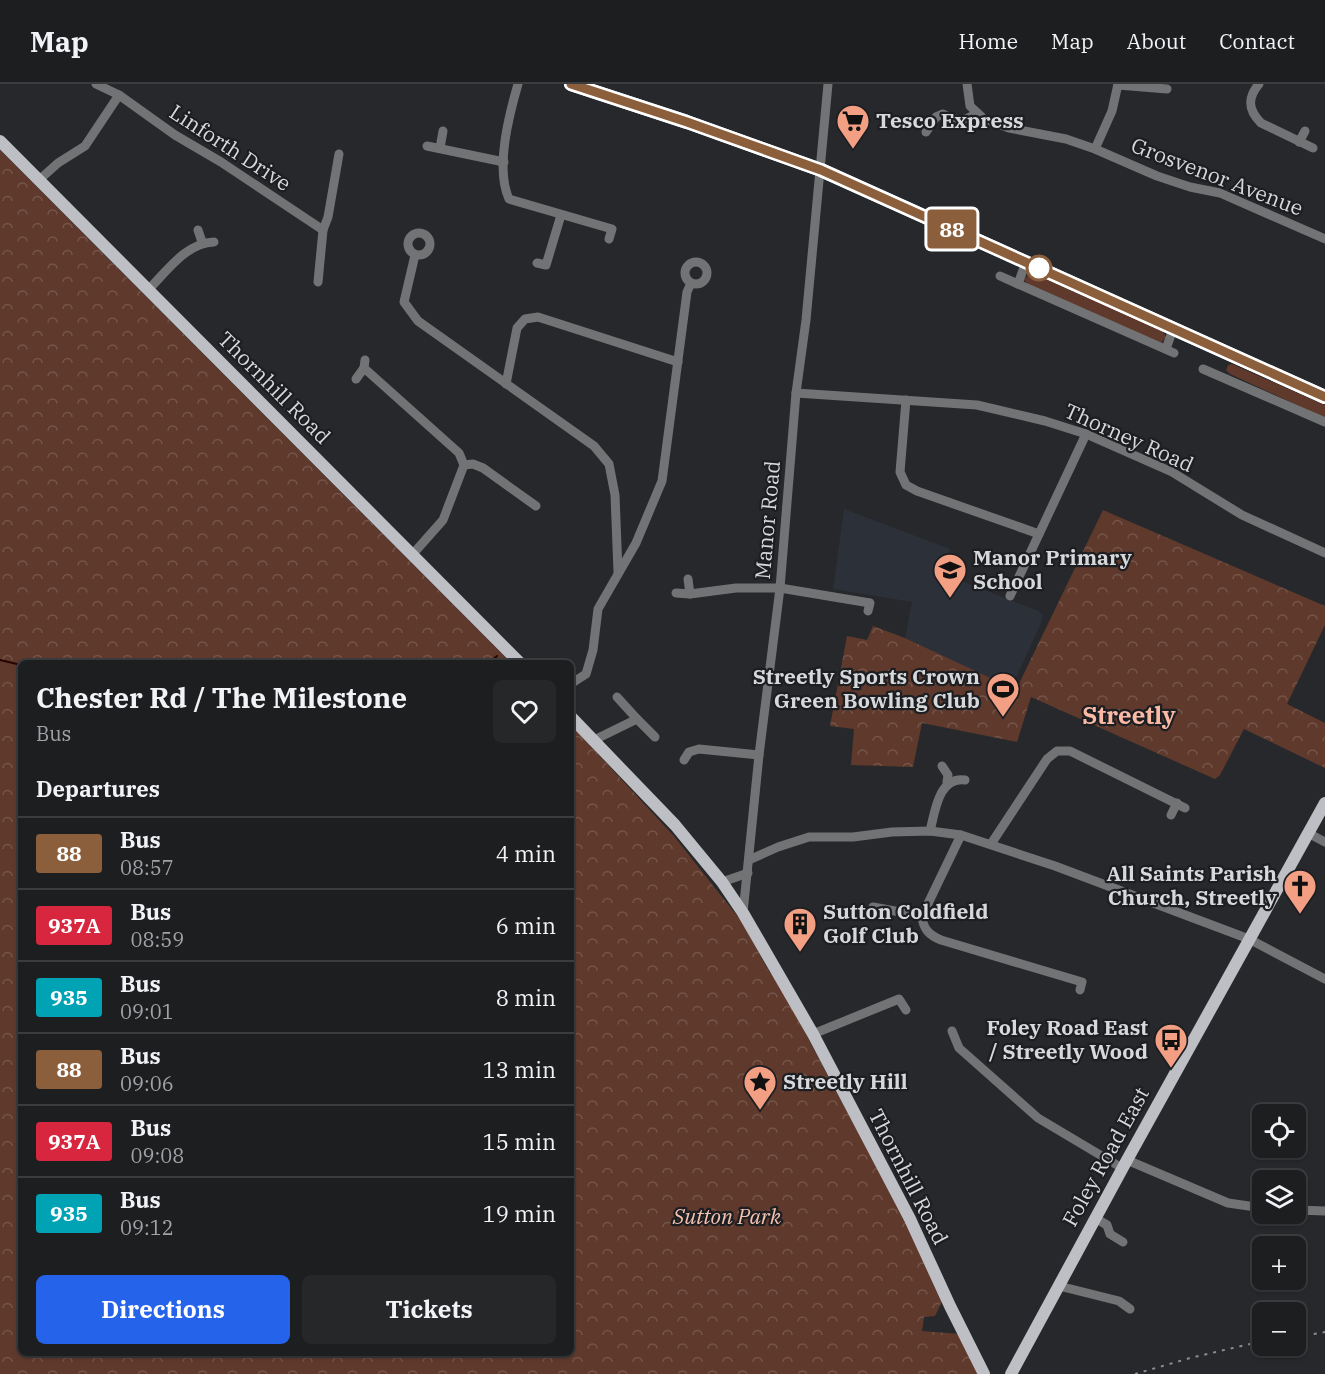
<!DOCTYPE html>
<html lang="en">
<head>
<meta charset="utf-8">
<style>
	:root { --surface:#1c1e20; --page:#252729; --text:#f1f3f6; --muted:#a0a2a5; --line:#3a3c3e; --accent:#2563eb }
	body { margin:0; font-family:"IBM Plex Serif",serif; background:var(--page); color:var(--text); height:100vh; display:flex; flex-direction:column; font-size:22px; white-space:nowrap }
	* { box-sizing:border-box; margin:0 }
	p { font-size:20px; color:var(--muted) }
	.icon { flex:none; width:33px; height:33px; fill:none; stroke:currentColor; stroke-width:2; stroke-linecap:round; stroke-linejoin:round }
	.map { position:relative; flex:1; overflow:hidden }
	.sheet { position:absolute; left:18px; top:576px; width:556px; height:696px; display:flex; flex-direction:column; background:var(--surface); border-radius:9px; box-shadow:0 2px 4px #0004,0 0 0 2px var(--line) }
	.sheet>* { flex:none }
	.badge { padding:0 12px; border-radius:4px; font-size:21px; line-height:39px }
	.controls { position:absolute; left:1252px; top:1020px; display:grid; gap:12px }
	.controls a { display:grid; place-items:center; width:54px; height:54px; border-radius:9px; background:var(--surface); box-shadow:0 2px 4px #0004,0 0 0 2px var(--line); font-size:30px }
	.map>.badge { position:absolute; translate:-50% -50%; box-shadow:0 0 0 3px #fff }
	h2 { padding:0 18px; font-size:22px; line-height:54px }
	.round { display:grid; place-items:center; flex:none; width:63px; height:63px; border-radius:9px; background:var(--page) }
	.headline { display:flex; align-items:center; justify-content:space-between; height:102px; padding:0 18px }
	h1 { font-size:28px; font-weight:800; line-height:45px }
	.button { display:flex; gap:12px; margin-top:auto; padding:12px 18px }
	.button a { flex:1; height:69px; border-radius:9px; background:var(--accent); color:#fff; font-size:24px; font-weight:800; line-height:69px; text-align:center }
	.button a+a { background:var(--page); color:var(--text) }
	ul { padding:0; list-style:none }
	li { display:flex; align-items:center; gap:18px; height:72px; padding:0 18px; border-top:2px solid var(--line) }
	li div { flex:1 }
	li b { display:block; font-size:22px }
	li em { font-style:normal }
	li .badge { min-width:66px; font-weight:700; text-align:center }
	header { display:flex; align-items:center; gap:36px; box-sizing:border-box; height:84px; padding:0 30px; background:var(--surface); border-bottom:2px solid var(--line) }
	header strong { font-size:28px }
	nav { display:flex; gap:33px; margin-inline-start:auto; font-size:21px }
	.map>svg:first-child { display:block }
	.built { fill:#2c3039 }
	.grass { fill:#5f392c }
	.park { fill:url(#park-crowns) }
	.lines { fill:none; stroke-linecap:round; stroke-linejoin:round }
	.stream { stroke:#250300; stroke-width:2 }
	.minor { stroke:#727375; stroke-width:9 }
	.major { stroke:#bdbfc4; stroke-width:12 }
	.highway { stroke:#dbdee3; stroke-width:14 }
	.rail { stroke:#8c8e90; stroke-width:2; stroke-dasharray:3 6; stroke-linecap:butt }
	.line-casing { stroke:#fff; stroke-width:14 }
	.line { stroke:#8b5e3c; stroke-width:9 }
	.stop-dot { fill:#fff; stroke:#8b5e3c; stroke-width:3 }
	.labels { text-anchor:middle; stroke-width:4.5; stroke-linejoin:round; paint-order:stroke }
	.poi-label { font-size:21px; font-weight:bold; fill:#d6d8da; stroke:#1c1e22; text-anchor:start }
	.street-label { font-size:21px; fill:#d6d8da; stroke:#1c1e22 }
	.park-label { font-size:21px; font-style:italic; fill:#f6c2b0; stroke:#1c1e22 }
	.quarter-label { font-size:24px; font-weight:bold; fill:#fabaa5; stroke:#1c1e22 }
</style>
</head>
<body>
<header>
<strong>Map</strong>
<nav><a>Home</a><a>Map</a><a>About</a><a>Contact</a></nav>
</header>
<div class="map">
<svg width="1325" height="1290" viewBox="0 0 1325 1290">
	<defs>
		<pattern id="park-crowns" width="20" height="18" patternUnits="userSpaceOnUse" patternTransform="scale(1.5)"><rect width="20" height="18" fill="#5f392c"/><path d="M2 6a3 3 0 1 1 6 0M12 15a3 3 0 1 1 6 0" fill="none" stroke="#75554a"/></pattern>
	</defs>
	<rect width="100%" height="100%" fill="#26282b"/>
	<polygon class="built" points="844,425 950,465 943,490 1039,527 1043,532 1041,539 1011,605 905,554 912,518 833,505"/>
	<g class="grass">
		<polygon points="1030,188 1162,246 1166,253 1161,259 1029,201 1024,196"/>
		<polygon points="1232,280 1325,321 1325,334 1230,290 1226,286 1228,281"/>
	</g>
	<g class="park">
		<polygon points="0,66 511,579 21,579 21,1269 572,1269 572,642 673,751 742,838 769,887 785,905 811,960 909,1144 943,1215 935,1232 924,1233 922,1247 960,1250 979,1290 0,1290"/>
		<polygon points="1103,426 1325,522 1325,541 1287,620 1325,639 1325,684 1244,645 1220,691 1215,695 1031,613 1017,658 922,639 913,683 851,681 854,645 830,642 847,552 867,556 873,542 905,554 1016,606"/>
	</g>
	<g class="lines">
		<g class="stream">
			<polyline points="0,576 21,581"/>
			<polyline points="491,577 497,572"/>
		</g>
		<g class="minor">
			<polyline points="96,0 119,11 175,51 221,78 323,146"/>
			<path d="M518 0C509 31 495 84 509 115L612 145 609 155"/>
			<polyline points="967,0 970,22 984,35 1009,44 1066,55 1095,65 1157,92 1190,103 1220,109 1325,155"/>
			<path d="M1259 0C1247 14 1248 26 1261 39L1313 64"/>
			<polyline points="1118,1 1167,5"/>
			<path d="M926 48 936 33 943 30C959 38 963 38 977 29"/>
			<polyline points="1299,58 1305,47"/>
			<polyline points="427,62 504,78"/>
			<polyline points="440,64 443,47"/>
			<polyline points="1095,65 1112,27 1118,0"/>
			<polyline points="39,96 58,79 85,62 119,11"/>
			<polyline points="198,146 202,158"/>
			<circle cx="419" cy="160" r="11"/>
			<polyline points="415,171 404,218 418,237 594,362 609,380 615,411 618,488"/>
			<circle cx="696" cy="189" r="11"/>
			<polyline points="537,179 546,181 561,131"/>
			<polyline points="1000,192 1174,269"/>
			<polyline points="318,198 323,146 328,133 339,70"/>
			<polyline points="1018,200 1026,178"/>
			<path d="M149 205C167 187 186 159 214 158"/>
			<polyline points="1166,265 1173,245"/>
			<polyline points="365,276 364,284 459,369 464,381 443,436 412,471"/>
			<polyline points="1203,285 1325,338"/>
			<polyline points="356,295 364,284"/>
			<polyline points="506,300 517,244 525,235 538,233 678,278"/>
			<polyline points="796,309 977,321 1045,337 1086,350 1172,388 1242,431 1325,469"/>
			<polyline points="906,316 900,388 906,401 917,407 1039,450"/>
			<polyline points="464,381 473,380 483,384 536,422"/>
			<polyline points="688,495 690,510"/>
			<polyline points="676,509 690,510 736,504 780,504 870,519 868,527"/>
			<polyline points="1010,512 1086,350"/>
			<polyline points="572,599 586,590 593,566 598,525 636,459 662,397 687,208 691,199"/>
			<polyline points="637,635 655,653"/>
			<polyline points="592,657 637,635 617,613"/>
			<polyline points="684,676 689,668 699,665 759,671"/>
			<polyline points="942,682 948,691 947,698"/>
			<polyline points="1171,731 1177,719"/>
			<path d="M930 747C935 727 939 692 965 696"/>
			<polyline points="1308,749 1325,758"/>
			<path d="M961 751 922 832C923 845 929 851 941 856L1082 898 1080 906"/>
			<polyline points="991,760 1047,675 1057,667 1070,667 1185,724"/>
			<polyline points="749,776 778,763 809,753 853,753 892,748 930,747 961,751 1055,782 1249,855 1325,895"/>
			<polyline points="722,798 748,789"/>
			<polyline points="873,823 922,832"/>
			<polyline points="743,829 759,671 780,504 796,309 806,236 828,0"/>
			<polyline points="952,947 959,964 1038,1034 1122,1084"/>
			<polyline points="813,950 899,915 906,926"/>
			<polyline points="1127,1076 1228,1119 1263,1124"/>
			<polyline points="1296,1126 1325,1127"/>
			<polyline points="1095,1134 1107,1141 1110,1150 1123,1158"/>
			<polyline points="1059,1202 1119,1217 1130,1225"/>
		</g>
		<g class="major">
			<polyline points="0,57 520,579"/>
			<polyline points="572,634 675,741 722,798 743,829 813,950 910,1135 950,1222 984,1290"/>
			<polyline points="1011,1290 1127,1076 1325,719"/>
		</g>
		<polyline class="highway" points="571,0 687,38 821,86 1325,313"/>
		<g class="rail">
			<polyline points="1296,1253 1325,1248"/>
			<polyline points="1135,1290 1190,1274 1263,1257"/>
		</g>
	</g>
	<g class="lines">
		<g class="line-casing">
			<polyline id="line" points="571,0 687,38 821,86 1325,313"/>
		</g>
		<use href="#line" class="line"/>
	</g>
	<defs>
		<g id="supermarket-pin" transform="scale(1.725)"><path d="M0 17L-7.5 6A9.5 9.5 0 1 1 7.5 6Z" fill="#f39f83" stroke="#1c1e22"/><path d="M-6-5.5h2.5l.6 2H6L4.5 2H-2.5L-4.4-4H-6ZM-1.5 3.2a1.3 1.3 0 1 0 .1 0ZM3 3.2a1.3 1.3 0 1 0 .1 0Z" fill="#111"/></g>
		<g id="school-pin" transform="scale(1.725)"><path d="M0 17L-7.5 6A9.5 9.5 0 1 1 7.5 6Z" fill="#f39f83" stroke="#1c1e22"/><path d="M0-5L7-2L0 1L-7-2ZM-4 1L0 2.5L4 1V4Q0 6-4 4Z" fill="#111"/></g>
		<g id="stadium-pin" transform="scale(1.725)"><path d="M0 17L-7.5 6A9.5 9.5 0 1 1 7.5 6Z" fill="#f39f83" stroke="#1c1e22"/><path d="M0-5a6.5 5 0 1 0 0 10a6.5 5 0 1 0 0-10ZM-3.5-1.8h7v3.6h-7Z" fill="#111"/></g>
		<g id="church-pin" transform="scale(1.725)"><path d="M0 17L-7.5 6A9.5 9.5 0 1 1 7.5 6Z" fill="#f39f83" stroke="#1c1e22"/><path d="M-1.2-6h2.4v3.5h3.3v2.4h-3.3V6h-2.4V-.1h-3.3v-2.4h3.3Z" fill="#111"/></g>
		<g id="building-pin" transform="scale(1.725)"><path d="M0 17L-7.5 6A9.5 9.5 0 1 1 7.5 6Z" fill="#f39f83" stroke="#1c1e22"/><path d="M-4-6H4V6H1V3H-1V6H-4ZM-2.5-4.3h1.7v1.8h-1.7ZM.8-4.3h1.7v1.8H.8ZM-2.5-1h1.7V.8h-1.7ZM.8-1h1.7V.8H.8Z" fill="#111"/></g>
		<g id="bus-pin" transform="scale(1.725)"><path d="M0 17L-7.5 6A9.5 9.5 0 1 1 7.5 6Z" fill="#f39f83" stroke="#1c1e22"/><path d="M-5-6H5V4H4V6H2V4H-2V6H-4V4H-5ZM-3.5-4V0h7V-4ZM-3.5 1.2v1.5H-2V1.2ZM2 1.2v1.5H3.5V1.2Z" fill="#111"/></g>
		<g id="sight-pin" transform="scale(1.725)"><path d="M0 17L-7.5 6A9.5 9.5 0 1 1 7.5 6Z" fill="#f39f83" stroke="#1c1e22"/><path d="M0-6L1.8-2.2L6-1.7L2.9 1.2L3.7 5.4L0 3.3L-3.7 5.4L-2.9 1.2L-6-1.7L-1.8-2.2Z" fill="#111"/></g>
	</defs>
	<g fill-rule="evenodd">
		<use href="#supermarket-pin" x="853" y="37"/>
		<use href="#school-pin" x="950" y="486"/>
		<use href="#stadium-pin" x="1003" y="605"/>
		<use href="#church-pin" x="1300" y="802"/>
		<use href="#building-pin" x="800" y="840"/>
		<use href="#bus-pin" x="1171" y="956"/>
		<use href="#sight-pin" x="760" y="998"/>
	</g>
	<circle class="stop-dot" cx="1039" cy="184" r="12"/>
	<g class="labels">
		<g class="poi-label">
			<text x="876" y="44">Tesco Express</text>
			<text x="973" y="481">Manor Primary<tspan x="973" dy="24">School</tspan></text>
			<text x="980" y="600" text-anchor="end">Streetly Sports Crown<tspan x="980" dy="24">Green Bowling Club</tspan></text>
			<text x="1277" y="797" text-anchor="end">All Saints Parish<tspan x="1277" dy="24">Church, Streetly</tspan></text>
			<text x="823" y="835">Sutton Coldfield<tspan x="823" dy="24">Golf Club</tspan></text>
			<text x="1148" y="951" text-anchor="end">Foley Road East<tspan x="1148" dy="24">/ Streetly Wood</tspan></text>
			<text x="783" y="1005">Streetly Hill</text>
		</g>
		<g class="street-label">
			<text transform="translate(230 64) rotate(33)" y="7">Linforth Drive</text>
			<text transform="translate(1217 93) rotate(21)" y="7">Grosvenor Avenue</text>
			<text transform="translate(274 304) rotate(45)" y="7">Thornhill Road</text>
			<text transform="translate(1129 354) rotate(24)" y="7">Thorney Road</text>
			<text transform="translate(768 436) rotate(-85)" y="7">Manor Road</text>
			<text transform="translate(1106 1073) rotate(-61)" y="7">Foley Road East</text>
			<text transform="translate(908 1093) rotate(63)" y="7">Thornhill Road</text>
		</g>
		<g class="park-label">
			<text x="727" y="1140">Sutton Park</text>
		</g>
		<g class="quarter-label">
			<text x="1129" y="640">Streetly</text>
		</g>
	</g>
</svg>
<div class="controls">
<a><svg class="icon" aria-label="locate" viewBox="0 0 24 24"><circle cx="12" cy="12" r="6"/><path d="M12 2v4M12 18v4M2 12h4M18 12h4"/></svg></a>
<a><svg class="icon" aria-label="layers" viewBox="0 0 24 24"><path d="M12 4l9 5-9 5-9-5zM3 14l9 5 9-5"/></svg></a>
<a>+</a>
<a>−</a>
</div>
<b class="badge" style="left:952px;top:145px;background:#8b5e3c;color:#fff">88</b>
<section class="sheet">
<div class="headline"><div><h1>Chester Rd / The Milestone</h1><p>Bus</p></div><a class="round"><svg class="icon" aria-label="heart" viewBox="0 0 24 24"><path d="M12 20l-8-8c-3-5 5-10 8-4 3-6 11-1 8 4z"/></svg></a></div>
<h2>Departures</h2>
<ul>
<li><span class="badge" style="background:#8b5e3c;color:#fff">88</span><div><b>Bus</b><p>08:57</p></div><em>4 min</em></li>
<li><span class="badge" style="background:#d7263d;color:#fff">937A</span><div><b>Bus</b><p>08:59</p></div><em>6 min</em></li>
<li><span class="badge" style="background:#00a3b4;color:#fff">935</span><div><b>Bus</b><p>09:01</p></div><em>8 min</em></li>
<li><span class="badge" style="background:#8b5e3c;color:#fff">88</span><div><b>Bus</b><p>09:06</p></div><em>13 min</em></li>
<li><span class="badge" style="background:#d7263d;color:#fff">937A</span><div><b>Bus</b><p>09:08</p></div><em>15 min</em></li>
<li><span class="badge" style="background:#00a3b4;color:#fff">935</span><div><b>Bus</b><p>09:12</p></div><em>19 min</em></li>
</ul>
<div class="button"><a>Directions</a><a>Tickets</a></div>
</section>
</div>
</body>
</html>
